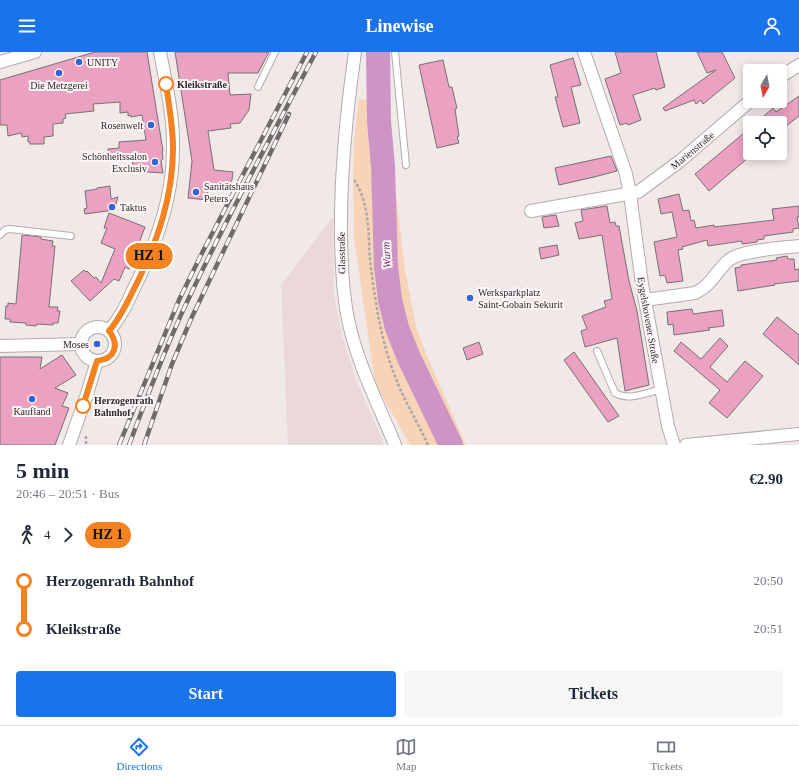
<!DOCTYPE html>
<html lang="en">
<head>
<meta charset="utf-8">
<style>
	:root { --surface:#fff; --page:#f6f6f7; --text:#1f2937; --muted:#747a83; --line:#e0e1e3; --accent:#1a73e8 }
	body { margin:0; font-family:Georgia,serif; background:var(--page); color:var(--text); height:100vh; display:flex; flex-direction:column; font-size:15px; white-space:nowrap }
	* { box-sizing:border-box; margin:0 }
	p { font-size:13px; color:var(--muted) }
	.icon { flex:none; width:22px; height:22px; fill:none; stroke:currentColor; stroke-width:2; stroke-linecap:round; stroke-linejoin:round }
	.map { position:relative; height:393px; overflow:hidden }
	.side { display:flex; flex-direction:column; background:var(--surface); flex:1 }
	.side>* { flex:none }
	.badge { padding:0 8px; border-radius:13px; font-size:14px; line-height:26px }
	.needle { width:26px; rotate:190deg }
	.controls { position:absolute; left:743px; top:12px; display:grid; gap:8px }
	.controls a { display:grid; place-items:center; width:44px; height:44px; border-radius:4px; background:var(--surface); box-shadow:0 2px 10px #0003; font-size:20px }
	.map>.badge { position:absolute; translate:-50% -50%; box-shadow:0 0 0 2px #fff }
	.legs { display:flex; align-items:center; gap:6px; height:44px; padding:0 16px; font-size:13px }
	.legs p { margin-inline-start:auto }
	.headline { display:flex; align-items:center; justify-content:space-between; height:68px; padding:0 16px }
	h1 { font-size:22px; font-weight:700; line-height:30px }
	.primary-button { display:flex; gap:8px; margin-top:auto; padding:8px 16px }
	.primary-button a { flex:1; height:46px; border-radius:4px; background:var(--accent); color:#fff; font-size:16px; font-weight:700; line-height:46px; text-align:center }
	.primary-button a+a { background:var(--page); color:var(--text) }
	ul { padding:0 16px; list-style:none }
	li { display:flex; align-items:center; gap:14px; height:48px; font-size:15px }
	li i { display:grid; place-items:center; width:6px; height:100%; margin:0 5px; background:currentColor }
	li i::after { content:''; width:10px; height:10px; margin:-5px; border:3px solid; border-radius:50%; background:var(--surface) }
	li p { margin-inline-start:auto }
	li:first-child i { background:linear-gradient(#0000 50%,currentColor 0) }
	li:last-child i { background:linear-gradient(currentColor 50%,#0000 0) }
	header { display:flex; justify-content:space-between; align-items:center; height:52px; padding:0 16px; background:var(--accent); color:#fff; font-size:18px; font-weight:700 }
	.dock { display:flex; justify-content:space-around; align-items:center; height:56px; border-top:1px solid var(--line); background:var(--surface); font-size:11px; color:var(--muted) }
	.dock a { display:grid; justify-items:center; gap:2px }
	.dock .current { color:var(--accent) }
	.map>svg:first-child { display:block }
	.built { fill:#ebd9da }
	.green { fill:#f7d4b8 }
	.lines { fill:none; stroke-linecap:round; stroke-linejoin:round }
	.river { stroke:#cd94c6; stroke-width:24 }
	.building { fill:#eba1c0; stroke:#777073 }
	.lane-casing { stroke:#b4acac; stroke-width:8 }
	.street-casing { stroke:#b4acac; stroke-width:14 }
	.path { stroke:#aca5a5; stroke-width:2.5; stroke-dasharray:3 2; stroke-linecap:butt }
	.lane { stroke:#fff; stroke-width:6 }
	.street { stroke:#fff; stroke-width:12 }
	.rail-casing { stroke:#706b6b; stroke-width:4.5 }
	.rail { stroke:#fef6f6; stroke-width:3; stroke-dasharray:9; stroke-linecap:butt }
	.line-1-casing { stroke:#fff; stroke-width:9 }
	.line-1 { stroke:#f58220; stroke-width:6 }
	.poi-dot { fill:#3263d2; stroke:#fef6f6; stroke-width:1.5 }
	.stop-1-dot { fill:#fff; stroke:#f58220; stroke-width:2 }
	.labels { text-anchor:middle; stroke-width:4; stroke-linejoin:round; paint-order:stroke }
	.poi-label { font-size:10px; fill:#2c2929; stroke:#fef6f6; text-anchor:start }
	.stop-label { font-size:10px; font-weight:bold; fill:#2c2929; stroke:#fef6f6; text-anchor:start }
	.street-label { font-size:10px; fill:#2c2929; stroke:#fef6f6 }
	.water-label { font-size:11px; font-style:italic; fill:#722f6d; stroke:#fef6f6 }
</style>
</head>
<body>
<header><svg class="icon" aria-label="menu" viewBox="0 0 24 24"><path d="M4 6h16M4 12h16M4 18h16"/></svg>Linewise<svg class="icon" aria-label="person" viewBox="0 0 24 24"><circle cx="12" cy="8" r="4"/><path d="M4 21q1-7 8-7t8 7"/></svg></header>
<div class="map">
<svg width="799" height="393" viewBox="0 0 799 393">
	<rect width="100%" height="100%" fill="#f1e8e8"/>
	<polygon class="built" points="333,165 334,242 342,284 355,325 382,387 383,393 288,393 281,233"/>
	<polygon class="green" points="359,47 385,50 405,218 416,275 427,304 466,393 410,393 375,331 354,185 353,129 354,87"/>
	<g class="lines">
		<polyline class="river" points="378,0 379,69 383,114 386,214 390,248 397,276 409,306 451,393"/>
	</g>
	<g class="building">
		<polygon points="95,0 147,0 163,99 162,99 163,107 161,109 163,121 134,119 132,107 109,108 108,97 119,96 119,90 146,88 142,63 131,65 131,63 128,64 128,60 120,61 120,50 93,52 94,59 65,62 66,66 63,67 63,71 53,72 53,84 44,85 44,92 30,92 30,90 28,90 28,84 22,85 21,81 8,84 7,73 0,73 0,28"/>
		<polygon points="175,0 269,0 258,21 228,21 230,43 251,42 249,58 240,71 230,72 231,76 208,79 214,118 233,120 232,128 228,135 221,133 221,139 208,137 207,148 188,146 192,109"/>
		<polygon points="615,0 656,0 665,35 656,38 655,36 633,43 641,68 628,73 627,71 620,73 605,27 621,21"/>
		<polygon points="697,0 722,0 735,26 703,52 701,48 696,52 694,48 665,59 663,56 716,18 707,21"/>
		<polygon points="573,6 581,33 571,35 580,71 563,75 555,45 558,45 550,13"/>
		<polygon points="443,8 449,35 452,35 455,48 457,56 455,57 459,84 457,85 459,91 437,96 419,13"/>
		<polygon points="799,44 799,64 780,79 780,71 756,71 773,56 776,60"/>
		<polygon points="750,76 750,101 754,101 709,139 695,122"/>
		<polygon points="611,104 617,119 594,125 559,133 555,116"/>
		<polygon points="110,134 111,147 118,145 114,158 85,162 84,157 87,156 85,139 97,137 97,136"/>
		<polygon points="679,142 683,159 689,158 691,169 694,168 696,176 714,173 714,175 774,168 772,157 799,154 799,165 797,165 799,176 793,177 793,180 764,184 764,187 757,188 757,190 742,192 742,189 708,194 707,188 682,195 683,197 678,198 683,229 667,231 665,223 660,224 654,190 677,185 672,160 661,162 658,147"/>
		<polygon points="607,154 610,171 615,170 616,174 619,174 629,229 637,259 649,333 625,339 617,286 585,295 581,279 587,277 582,264 606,255 604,249 612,247 602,183 579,187 575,171 583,169 581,158"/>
		<polygon points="109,161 145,175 129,217 125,215 119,229 114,227 90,249 71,229 84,218 86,220 87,219 94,226 96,225 101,231 115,197 101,191 107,176 104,176"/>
		<polygon points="556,163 559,174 544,176 542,165"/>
		<polygon points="22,183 41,185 41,187 53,189 52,194 55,194 49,255 58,255 57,259 60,259 58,271 53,271 53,273 37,272 36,274 26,273 26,271 10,270 10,267 5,267 6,254 8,254 8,251 16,252"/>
		<polygon points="557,193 559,203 541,207 539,196"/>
		<polygon points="787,204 788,207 794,207 795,218 799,217 799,229 774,232 775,233 738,239 735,216 741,215 741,213 777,208 776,206"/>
		<polygon points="692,257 693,262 722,258 724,274 708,276 710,278 674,283 673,272 668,273 667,260"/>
		<polygon points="777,265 799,283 799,313 763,282"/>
		<polygon points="720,286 728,294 710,315 727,330 745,309 763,324 727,366 709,351 720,338 674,299 681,290 701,307"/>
		<polygon points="479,290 483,302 467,308 463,296"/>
		<polygon points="574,300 619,364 608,370 564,308"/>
		<polygon points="62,303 76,323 55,336 68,341 62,354 69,356 55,393 0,393 0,305 42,305 40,317"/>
	</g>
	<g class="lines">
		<g class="lane-casing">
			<g id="lane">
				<polyline points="395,0 406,113"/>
				<polyline points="258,35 275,0"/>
				<polyline points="0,183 5,178 10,177 71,184"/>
				<path d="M597 299 615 341C629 349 646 341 662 337"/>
			</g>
		</g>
		<g class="street-casing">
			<g id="street">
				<path d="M355 0C346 63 340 123 341 187 342 219 343 250 351 280 361 319 380 356 395 393"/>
				<polyline points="584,0 626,122 630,142 642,232 668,374 674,393"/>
				<polyline points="0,10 35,0"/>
				<polyline points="780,25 799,13"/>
				<polyline points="531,159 638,140 680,109 750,49"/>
				<path d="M645 248 695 241C711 234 716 219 729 208 741 198 782 196 799 194"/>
				<circle cx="98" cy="292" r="17"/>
				<path d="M109 279C123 263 130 244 139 226 159 185 173 143 173 97 174 65 166 32 160 0"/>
				<polyline points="0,294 81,292"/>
				<polyline points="69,393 86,345 97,309"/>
				<polyline points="686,393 799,382"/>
			</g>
		</g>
		<g class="path">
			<path d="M354 128C370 151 368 182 370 208 372 226 375 245 378 263 382 284 388 307 396 327 405 350 418 371 428 393"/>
			<polyline points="86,384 86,393"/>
		</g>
		<use href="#lane" class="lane"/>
		<use href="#street" class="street"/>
		<g class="rail-casing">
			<g id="rail">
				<polyline points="119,393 179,248 201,203 307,0"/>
				<path d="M129 393C147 345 165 296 187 250 227 165 272 83 316 0"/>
				<polyline points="144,393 172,312 191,267 289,62"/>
			</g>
		</g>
		<use href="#rail" class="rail"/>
	</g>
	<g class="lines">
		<g class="line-1-casing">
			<path id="line-1" d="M83 354 97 309C115 307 120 293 109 279 122 264 129 246 138 229 158 187 173 144 173 96 173 75 169 54 166 32"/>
		</g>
		<use href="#line-1" class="line-1"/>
	</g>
	<g class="poi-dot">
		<circle cx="79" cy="10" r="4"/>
		<circle cx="59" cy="21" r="4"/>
		<circle cx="151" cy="73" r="4"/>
		<circle cx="155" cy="110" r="4"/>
		<circle cx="196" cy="140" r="4"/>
		<circle cx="112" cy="155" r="4"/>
		<circle cx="470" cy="246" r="4"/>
		<circle cx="97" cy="292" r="4"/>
		<circle cx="32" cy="347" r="4"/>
	</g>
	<g class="stop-1-dot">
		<circle cx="166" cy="32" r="7"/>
		<circle cx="83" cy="354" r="7"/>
	</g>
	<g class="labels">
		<g class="poi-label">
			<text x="87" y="14">UNITY</text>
			<text x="59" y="37" text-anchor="middle">Die Metzgerei</text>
			<text x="143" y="77" text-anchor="end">Rosenwelt</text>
			<text x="147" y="108" text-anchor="end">Schönheitssalon<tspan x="147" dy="12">Exclusiv</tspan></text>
			<text x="204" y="138">Sanitätshaus<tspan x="204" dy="12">Peters</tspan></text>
			<text x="120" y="159">Taktus</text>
			<text x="478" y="244">Werksparkplatz<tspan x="478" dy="12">Saint-Gobain Sekurit</tspan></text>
			<text x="89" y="296" text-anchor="end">Moses</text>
			<text x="32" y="363" text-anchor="middle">Kaufland</text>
		</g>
		<g class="stop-label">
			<text x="177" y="36">Kleikstraße</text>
			<text x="94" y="352">Herzogenrath<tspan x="94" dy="12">Bahnhof</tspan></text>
		</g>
		<g class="street-label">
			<text transform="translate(692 98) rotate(-40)" y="4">Marienstraße</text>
			<text transform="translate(341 201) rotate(-91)" y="4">Glasstraße</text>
			<text transform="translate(649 268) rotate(80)" y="4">Eygelshovener Straße</text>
		</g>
		<g class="water-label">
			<text transform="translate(386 203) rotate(-93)" y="4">Wurm</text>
		</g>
	</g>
</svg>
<div class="controls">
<a><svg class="needle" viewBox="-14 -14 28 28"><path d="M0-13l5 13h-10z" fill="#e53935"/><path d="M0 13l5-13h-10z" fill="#747a83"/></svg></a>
<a><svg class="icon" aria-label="locate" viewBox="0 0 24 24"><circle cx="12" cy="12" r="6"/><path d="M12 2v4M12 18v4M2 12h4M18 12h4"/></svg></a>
</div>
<b class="badge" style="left:149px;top:204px;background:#f58220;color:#111">HZ 1</b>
</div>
<section class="side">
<div class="headline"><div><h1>5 min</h1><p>20:46 – 20:51 · Bus</p></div><b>€2.90</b></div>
<div class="legs"><svg class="icon" aria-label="walk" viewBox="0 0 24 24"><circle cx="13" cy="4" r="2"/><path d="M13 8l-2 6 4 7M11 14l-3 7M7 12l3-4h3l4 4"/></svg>4<svg class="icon" aria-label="forward" viewBox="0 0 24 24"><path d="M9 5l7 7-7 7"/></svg><b class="badge" style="background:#f58220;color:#111">HZ 1</b></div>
<ul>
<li><i style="color:#f58220"></i><b>Herzogenrath Bahnhof</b><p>20:50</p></li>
<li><i style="color:#f58220"></i><b>Kleikstraße</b><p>20:51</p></li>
</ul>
<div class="primary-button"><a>Start</a><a>Tickets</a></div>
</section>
<nav class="dock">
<a class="current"><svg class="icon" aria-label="directions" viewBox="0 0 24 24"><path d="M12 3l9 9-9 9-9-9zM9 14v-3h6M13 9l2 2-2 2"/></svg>Directions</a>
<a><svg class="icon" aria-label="map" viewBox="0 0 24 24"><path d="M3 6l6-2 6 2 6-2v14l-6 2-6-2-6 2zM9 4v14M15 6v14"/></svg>Map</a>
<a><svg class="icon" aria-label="tickets" viewBox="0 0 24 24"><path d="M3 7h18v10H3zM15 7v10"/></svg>Tickets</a>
</nav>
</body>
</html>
